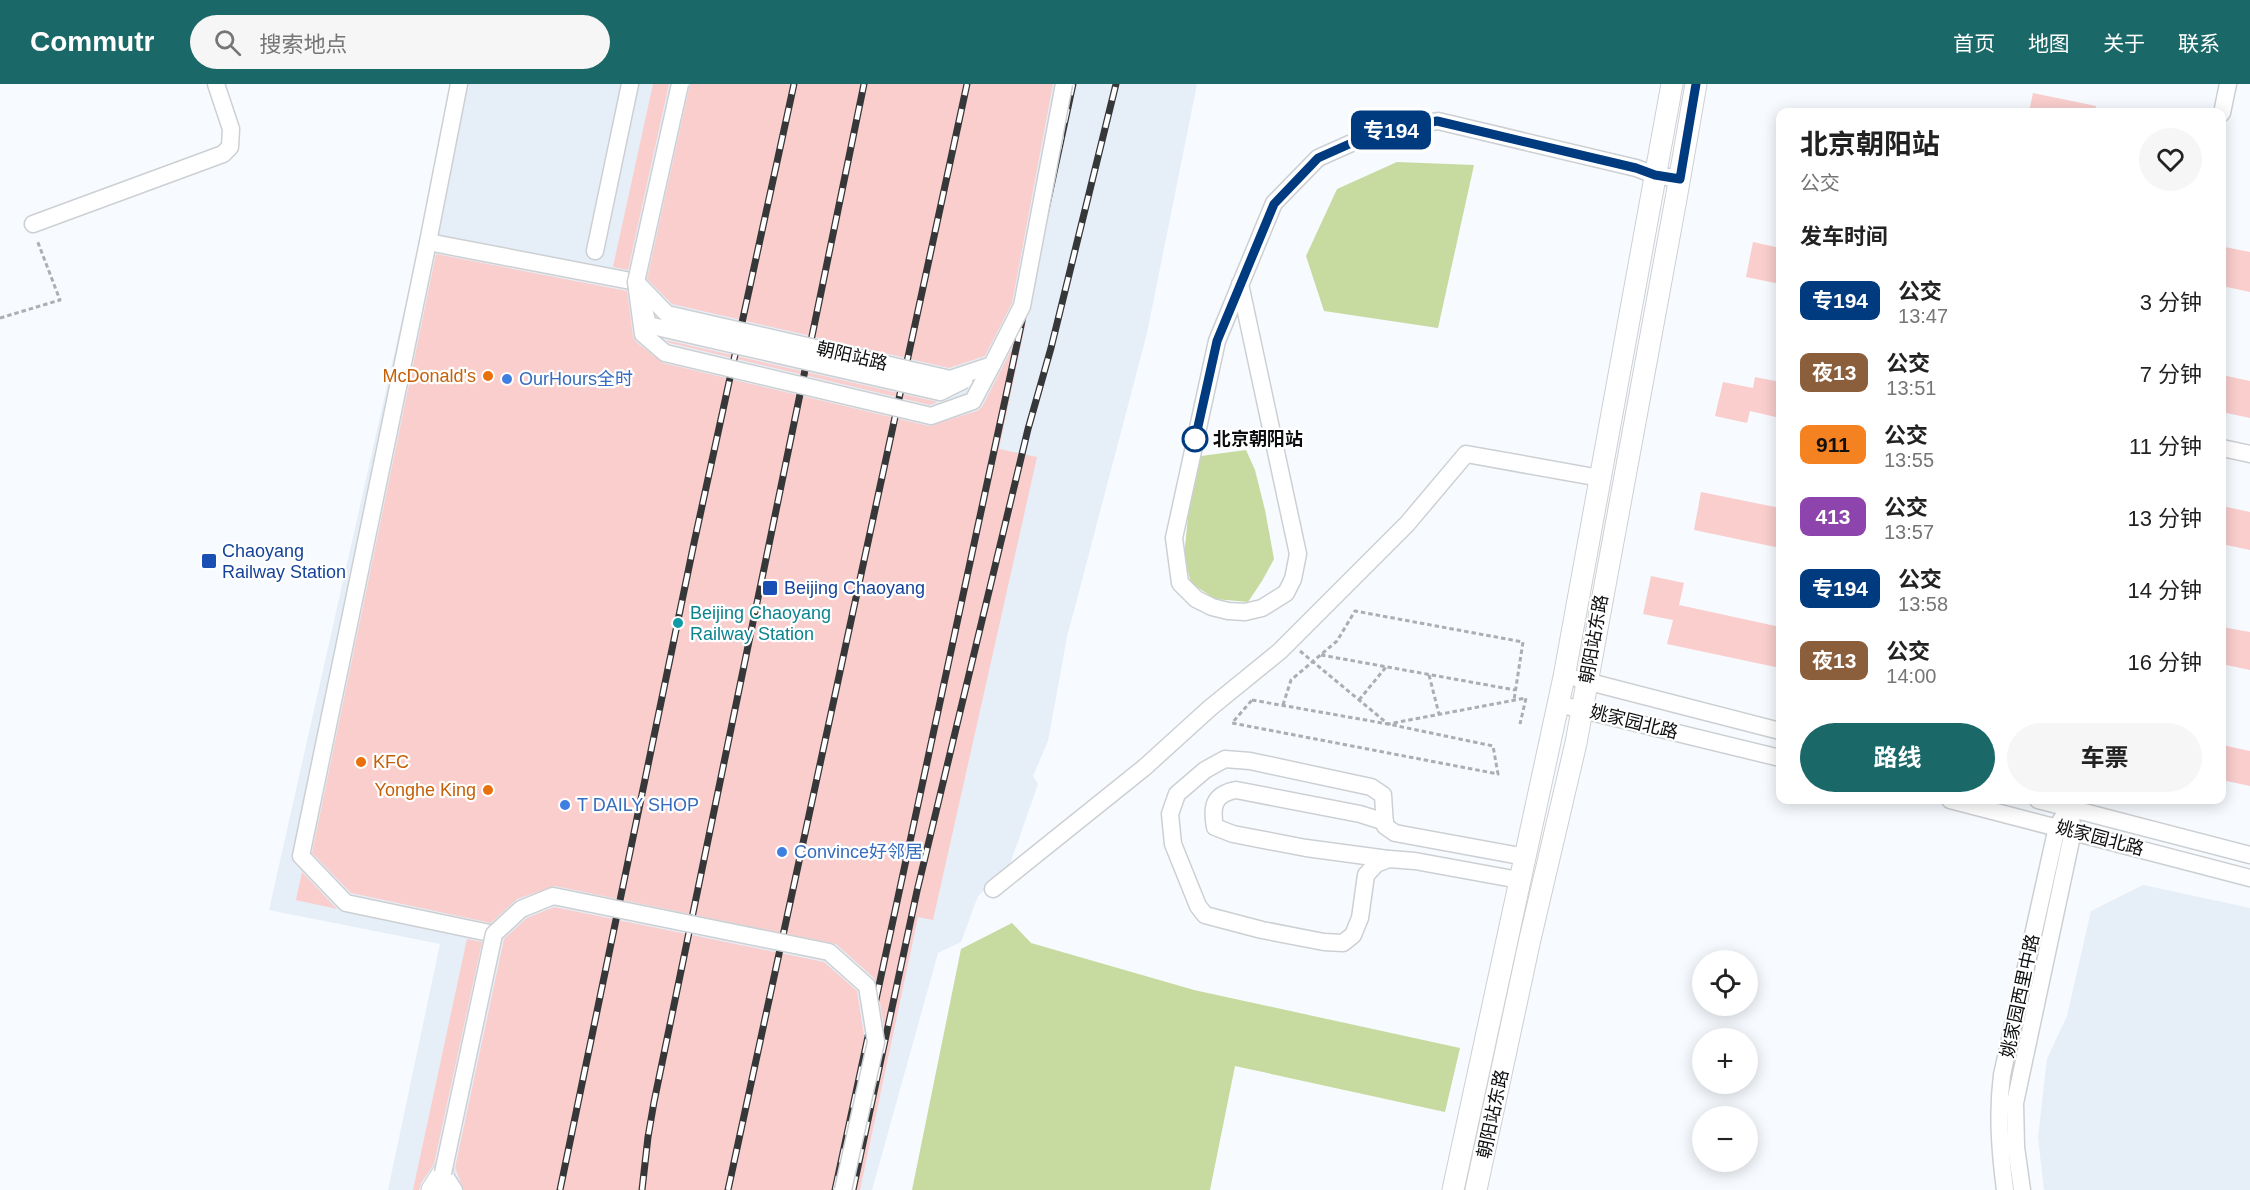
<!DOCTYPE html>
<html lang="zh">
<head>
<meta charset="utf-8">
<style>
	:root { --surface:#fff; --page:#f6f6f6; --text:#222; --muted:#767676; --accent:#1b6868 }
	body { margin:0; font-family:Helvetica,"Noto Sans SC",sans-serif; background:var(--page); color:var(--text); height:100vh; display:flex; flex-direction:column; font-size:22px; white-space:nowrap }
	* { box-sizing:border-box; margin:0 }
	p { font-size:20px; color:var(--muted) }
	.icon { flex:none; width:33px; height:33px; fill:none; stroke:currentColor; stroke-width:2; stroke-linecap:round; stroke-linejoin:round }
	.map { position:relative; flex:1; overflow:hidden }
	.side { position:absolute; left:1776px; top:24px; width:450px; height:696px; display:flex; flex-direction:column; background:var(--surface); border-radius:12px; box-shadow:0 3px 15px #0003 }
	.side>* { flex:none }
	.badge { padding:0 12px; border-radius:9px; font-size:21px; line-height:39px }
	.buttons { position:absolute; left:1692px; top:866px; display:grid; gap:12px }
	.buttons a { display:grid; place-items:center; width:66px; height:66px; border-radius:50%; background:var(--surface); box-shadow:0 3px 15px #0003; font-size:30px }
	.map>.badge { position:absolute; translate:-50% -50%; box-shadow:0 0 0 3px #fff }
	h2 { padding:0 24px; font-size:22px; line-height:54px }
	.round { display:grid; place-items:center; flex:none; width:63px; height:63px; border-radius:32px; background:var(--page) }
	.headline { display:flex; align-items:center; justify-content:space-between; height:102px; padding:0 24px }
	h1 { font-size:28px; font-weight:700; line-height:45px }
	.button { display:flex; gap:12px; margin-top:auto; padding:12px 24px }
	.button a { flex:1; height:69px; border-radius:36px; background:var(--accent); color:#fff; font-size:24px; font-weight:700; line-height:69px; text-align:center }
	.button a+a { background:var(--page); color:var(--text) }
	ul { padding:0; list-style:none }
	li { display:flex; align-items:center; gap:18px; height:72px; padding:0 24px }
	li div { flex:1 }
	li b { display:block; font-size:22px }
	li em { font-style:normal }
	li .badge { min-width:66px; font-weight:700; text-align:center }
	header { display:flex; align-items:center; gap:36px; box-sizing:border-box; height:84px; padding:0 30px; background:var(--accent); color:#fff }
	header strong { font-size:28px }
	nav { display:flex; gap:33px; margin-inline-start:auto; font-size:21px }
	.search { width:420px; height:54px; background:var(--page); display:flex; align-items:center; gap:15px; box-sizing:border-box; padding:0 21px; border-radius:33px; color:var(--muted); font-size:22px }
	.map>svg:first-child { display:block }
	.built { fill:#e6eef7 }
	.green { fill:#c7daa0 }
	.building { fill:#f9cecd }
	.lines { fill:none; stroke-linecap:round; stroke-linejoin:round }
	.minor-casing { stroke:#cdd0d3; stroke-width:19 }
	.major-casing { stroke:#cdd0d3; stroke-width:23 }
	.path { stroke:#acaeb1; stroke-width:3; stroke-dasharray:4.5 3; stroke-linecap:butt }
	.minor { stroke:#fff; stroke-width:16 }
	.major { stroke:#fff; stroke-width:21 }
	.rail-casing { stroke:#363739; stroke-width:7 }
	.rail { stroke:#fff; stroke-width:4.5; stroke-dasharray:14; stroke-linecap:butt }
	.minor-bridge-casing { stroke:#cdd0d3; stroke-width:19; stroke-linecap:butt }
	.minor-bridge { stroke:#fff; stroke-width:16 }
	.line-casing { stroke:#fff; stroke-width:14 }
	.line { stroke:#003b80; stroke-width:9 }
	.food-dot { fill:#e8710a; stroke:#fff; stroke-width:2 }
	.shop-dot { fill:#3f7fe0; stroke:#fff; stroke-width:2 }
	.stop-dot { fill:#fff; stroke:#003b80; stroke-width:3 }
	.transit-dot { fill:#1a4fb4; stroke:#fff; stroke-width:2 }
	.culture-dot { fill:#0f9aa8; stroke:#fff; stroke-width:2 }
	.labels { text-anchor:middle; stroke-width:4.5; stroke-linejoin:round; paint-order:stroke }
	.street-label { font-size:18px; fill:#0d0e0f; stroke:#fff }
	.food-label { font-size:18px; fill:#c56008; stroke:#fff; text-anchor:end }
	.shop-label { font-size:18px; fill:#366cbe; stroke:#fff; text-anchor:start }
	.stop-label { font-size:18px; font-weight:bold; fill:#0d0e0f; stroke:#fff; text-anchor:start }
	.transit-label { font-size:18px; fill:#164399; stroke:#fff; text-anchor:start }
	.culture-label { font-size:18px; fill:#0d838f; stroke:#fff; text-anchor:start }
</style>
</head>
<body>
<header>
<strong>Commutr</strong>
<div class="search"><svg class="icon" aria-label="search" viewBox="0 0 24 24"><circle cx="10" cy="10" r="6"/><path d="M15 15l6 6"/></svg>搜索地点</div>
<nav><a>首页</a><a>地图</a><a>关于</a><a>联系</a></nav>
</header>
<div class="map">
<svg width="2250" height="1106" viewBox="0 0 2250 1106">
	<rect width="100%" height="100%" fill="#f7fafe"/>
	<g class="built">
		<polygon points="455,0 1197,0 1147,249 1067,553 1048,657 1033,692 1038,700 1009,783 978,812 961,858 938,869 872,1106 388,1106 440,860 269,826"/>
		<polygon points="2143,801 2250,824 2250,1106 2044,1106 2038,1053 2047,975 2067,932 2091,827"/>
	</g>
	<g class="green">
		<polygon points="1397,78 1474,81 1438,244 1324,227 1306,172 1337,105"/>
		<polygon points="1246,366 1255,386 1265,426 1274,475 1262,497 1248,518 1215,515 1191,499 1184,473 1189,422 1201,372"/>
		<polygon points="1012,839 1031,859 1194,906 1460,964 1445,1028 1235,982 1210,1106 912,1106 961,865"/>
	</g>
	<g class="building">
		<polygon points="653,0 669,0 628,186 613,183"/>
		<polygon points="690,0 1053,0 1012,219 985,272 949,284 672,220 647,195"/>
		<polygon points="2033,9 2096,22 2096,28 2029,28"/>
		<polygon points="1753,158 1780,164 1780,200 1746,193"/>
		<polygon points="2225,163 2250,168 2250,208 2222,202 2222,180"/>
		<polygon points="436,170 627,207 633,252 636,258 663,279 929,342 977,327 982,323 1026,237 999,365 1037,373 933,836 918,833 860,1106 854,1106 886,956 877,900 874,894 836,860 555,802 517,815 491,839 351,809 312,769"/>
		<polygon points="666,256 938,318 930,321 670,259"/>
		<polygon points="2222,291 2250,297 2250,334 2222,328"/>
		<polygon points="1755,293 1780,298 1780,334 1750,327 1747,339 1715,332 1723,298 1753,304"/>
		<polygon points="1701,408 1780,424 1780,464 1694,446"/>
		<polygon points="2222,422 2250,428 2250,466 2222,460"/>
		<polygon points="1651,492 1684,499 1679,521 1780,543 1780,584 1667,560 1673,536 1643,530"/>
		<polygon points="2222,543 2250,548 2250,586 2222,580"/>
		<polygon points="2222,661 2250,667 2250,702 2222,696"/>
		<polygon points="302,788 337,825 296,816"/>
		<polygon points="554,823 824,878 857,907 865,958 833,1106 464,1106 455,1084 504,855 527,834"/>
		<polygon points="467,855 482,858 434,1080 421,1099 419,1106 413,1106"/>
	</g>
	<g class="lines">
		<g class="minor-casing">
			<g id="minor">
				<polyline points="459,0 428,158 636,198"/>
				<polyline points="2222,29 2228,0"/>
				<polyline points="33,140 223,70 230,63 231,45 216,0"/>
				<polyline points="428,158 301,772 346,819 494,850"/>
				<polyline points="595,167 630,0"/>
				<polyline points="1240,200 1298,470 1293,495 1286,509 1262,524 1245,528 1228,527 1212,523 1196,515 1180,499 1174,454 1217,257 1274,119 1318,74 1374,49 1438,37 1636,84 1655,91 1680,95"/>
				<polyline points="2222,364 2250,370"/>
				<polyline points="1578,595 1780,647"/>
				<polyline points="1558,620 1780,674"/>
				<polyline points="1950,716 2250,794"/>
				<polyline points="2038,716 2250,771"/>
				<path d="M1385 738 1360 730 1236 706C1214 710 1211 722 1215 743L1233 750 1306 764 1388 775"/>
				<polyline points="1519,796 1415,777 1389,775 1376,780 1366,791 1360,834 1353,851 1343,859 1324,858 1262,846 1205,831 1198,822 1173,760 1170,730 1177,710 1205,686 1225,675 1250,677 1371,703 1383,711 1385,742 1395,749 1525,773"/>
				<polyline points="993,805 1145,683 1210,624 1280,567 1407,440 1466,370 1600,394"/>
				<polyline points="443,1089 454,1106"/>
				<path d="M2005 1106C2000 1067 1997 1030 2002 991L2057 743 2069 723 2070 716"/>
				<polyline points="2022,1106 2016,1063 2015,1019 2073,747 2069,723"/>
			</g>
		</g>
		<g class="major-casing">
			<g id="major">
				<polyline points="432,1106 443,1089"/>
				<polyline points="1453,1106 1564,593 1672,0"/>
				<polyline points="1476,1106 1530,855 1576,659 1676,115 1696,0"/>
			</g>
		</g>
		<g class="path">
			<polyline points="0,234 60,216 37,156"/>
			<polyline points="1300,567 1388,640 1526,614 1520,640"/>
			<polyline points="1321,571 1515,606"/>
			<polyline points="1429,591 1439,630"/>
			<polygon points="1252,616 1388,640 1493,662 1498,690 1232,639"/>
			<polyline points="1359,616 1386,583"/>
			<polyline points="1283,621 1291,596 1337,557 1355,527 1523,558 1514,616"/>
		</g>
		<use href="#minor" class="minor"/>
		<use href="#major" class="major"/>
		<g class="rail-casing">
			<g id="rail">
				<polyline points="560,1106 694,459 794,0"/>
				<polyline points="642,1106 648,1053 654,1018 864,0"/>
				<polyline points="728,1106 967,0"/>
				<polyline points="835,1106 1073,0"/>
				<polyline points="853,1106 917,807 1028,345 1051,264 1116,0"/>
			</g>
		</g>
		<use href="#rail" class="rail"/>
		<g class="minor-bridge-casing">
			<g id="minor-bridge">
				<polyline points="680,0 636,198 667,230 950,295 992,281 1022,222 1064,0"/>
				<polyline points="636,198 643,250 665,269 931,332 973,317 992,281"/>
				<polyline points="644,225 648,241 940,308 964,296"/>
				<polyline points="443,1089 494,850 521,825 553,812 829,868 867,902 876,958 843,1106"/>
			</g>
		</g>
		<use href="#minor-bridge" class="minor-bridge"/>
	</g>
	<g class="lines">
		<g class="line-casing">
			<polyline id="line" points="1195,356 1217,257 1274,120 1318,74 1374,49 1437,37 1636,84 1655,91 1680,95 1696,0"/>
		</g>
		<use href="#line" class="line"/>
	</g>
	<g class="food-dot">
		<circle cx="488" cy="292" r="6"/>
		<circle cx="361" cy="678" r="6"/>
		<circle cx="488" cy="706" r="6"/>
	</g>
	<g class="shop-dot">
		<circle cx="507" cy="295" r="6"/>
		<circle cx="565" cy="721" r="6"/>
		<circle cx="782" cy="768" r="6"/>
	</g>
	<circle class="stop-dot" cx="1195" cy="355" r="12"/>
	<g class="transit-dot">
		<rect x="201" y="469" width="16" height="16" rx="3"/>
		<rect x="762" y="496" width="16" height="16" rx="3"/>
	</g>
	<circle class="culture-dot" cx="678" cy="539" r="6"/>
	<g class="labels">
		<g class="street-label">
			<text transform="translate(852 272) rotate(13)" y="6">朝阳站路</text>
			<text transform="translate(1594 555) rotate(-80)" y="6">朝阳站东路</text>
			<text transform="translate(1634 638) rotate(14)" y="6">姚家园北路</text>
			<text transform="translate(2100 754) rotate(15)" y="6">姚家园北路</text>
			<text transform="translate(2020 912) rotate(-78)" y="6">姚家园西里中路</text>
			<text transform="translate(1493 1030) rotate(-78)" y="6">朝阳站东路</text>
		</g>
		<g class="food-label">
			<text x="476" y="298">McDonald's</text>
			<text x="373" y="684" text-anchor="start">KFC</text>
			<text x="476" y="712">Yonghe King</text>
		</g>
		<g class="shop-label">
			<text x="519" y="301">OurHours全时</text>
			<text x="577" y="727">T DAILY SHOP</text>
			<text x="794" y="774">Convince好邻居</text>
		</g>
		<g class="stop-label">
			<text x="1213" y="361">北京朝阳站</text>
		</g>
		<g class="transit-label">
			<text x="222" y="473">Chaoyang<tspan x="222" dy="21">Railway Station</tspan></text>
			<text x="784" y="510">Beijing Chaoyang</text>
		</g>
		<g class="culture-label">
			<text x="690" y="535">Beijing Chaoyang<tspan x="690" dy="21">Railway Station</tspan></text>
		</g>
	</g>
</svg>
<div class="buttons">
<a><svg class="icon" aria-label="locate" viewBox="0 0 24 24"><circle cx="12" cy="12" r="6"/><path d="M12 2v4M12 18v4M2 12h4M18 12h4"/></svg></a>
<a>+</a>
<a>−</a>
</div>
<b class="badge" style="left:1391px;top:46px;background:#003b80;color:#fff">专194</b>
<section class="side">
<div class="headline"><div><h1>北京朝阳站</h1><p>公交</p></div><a class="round"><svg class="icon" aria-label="heart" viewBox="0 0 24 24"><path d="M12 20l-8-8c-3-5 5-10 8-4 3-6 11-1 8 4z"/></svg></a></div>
<h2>发车时间</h2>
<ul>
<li><span class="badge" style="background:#003b80;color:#fff">专194</span><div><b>公交</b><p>13:47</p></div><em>3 分钟</em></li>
<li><span class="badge" style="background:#8b5e3c;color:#fff">夜13</span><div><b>公交</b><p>13:51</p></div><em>7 分钟</em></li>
<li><span class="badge" style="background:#f58220;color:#111">911</span><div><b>公交</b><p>13:55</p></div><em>11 分钟</em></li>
<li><span class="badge" style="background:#8e44ad;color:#fff">413</span><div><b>公交</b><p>13:57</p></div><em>13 分钟</em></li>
<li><span class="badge" style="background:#003b80;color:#fff">专194</span><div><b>公交</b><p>13:58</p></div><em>14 分钟</em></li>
<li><span class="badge" style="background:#8b5e3c;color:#fff">夜13</span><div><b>公交</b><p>14:00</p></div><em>16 分钟</em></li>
</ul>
<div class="button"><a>路线</a><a>车票</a></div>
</section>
</div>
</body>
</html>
